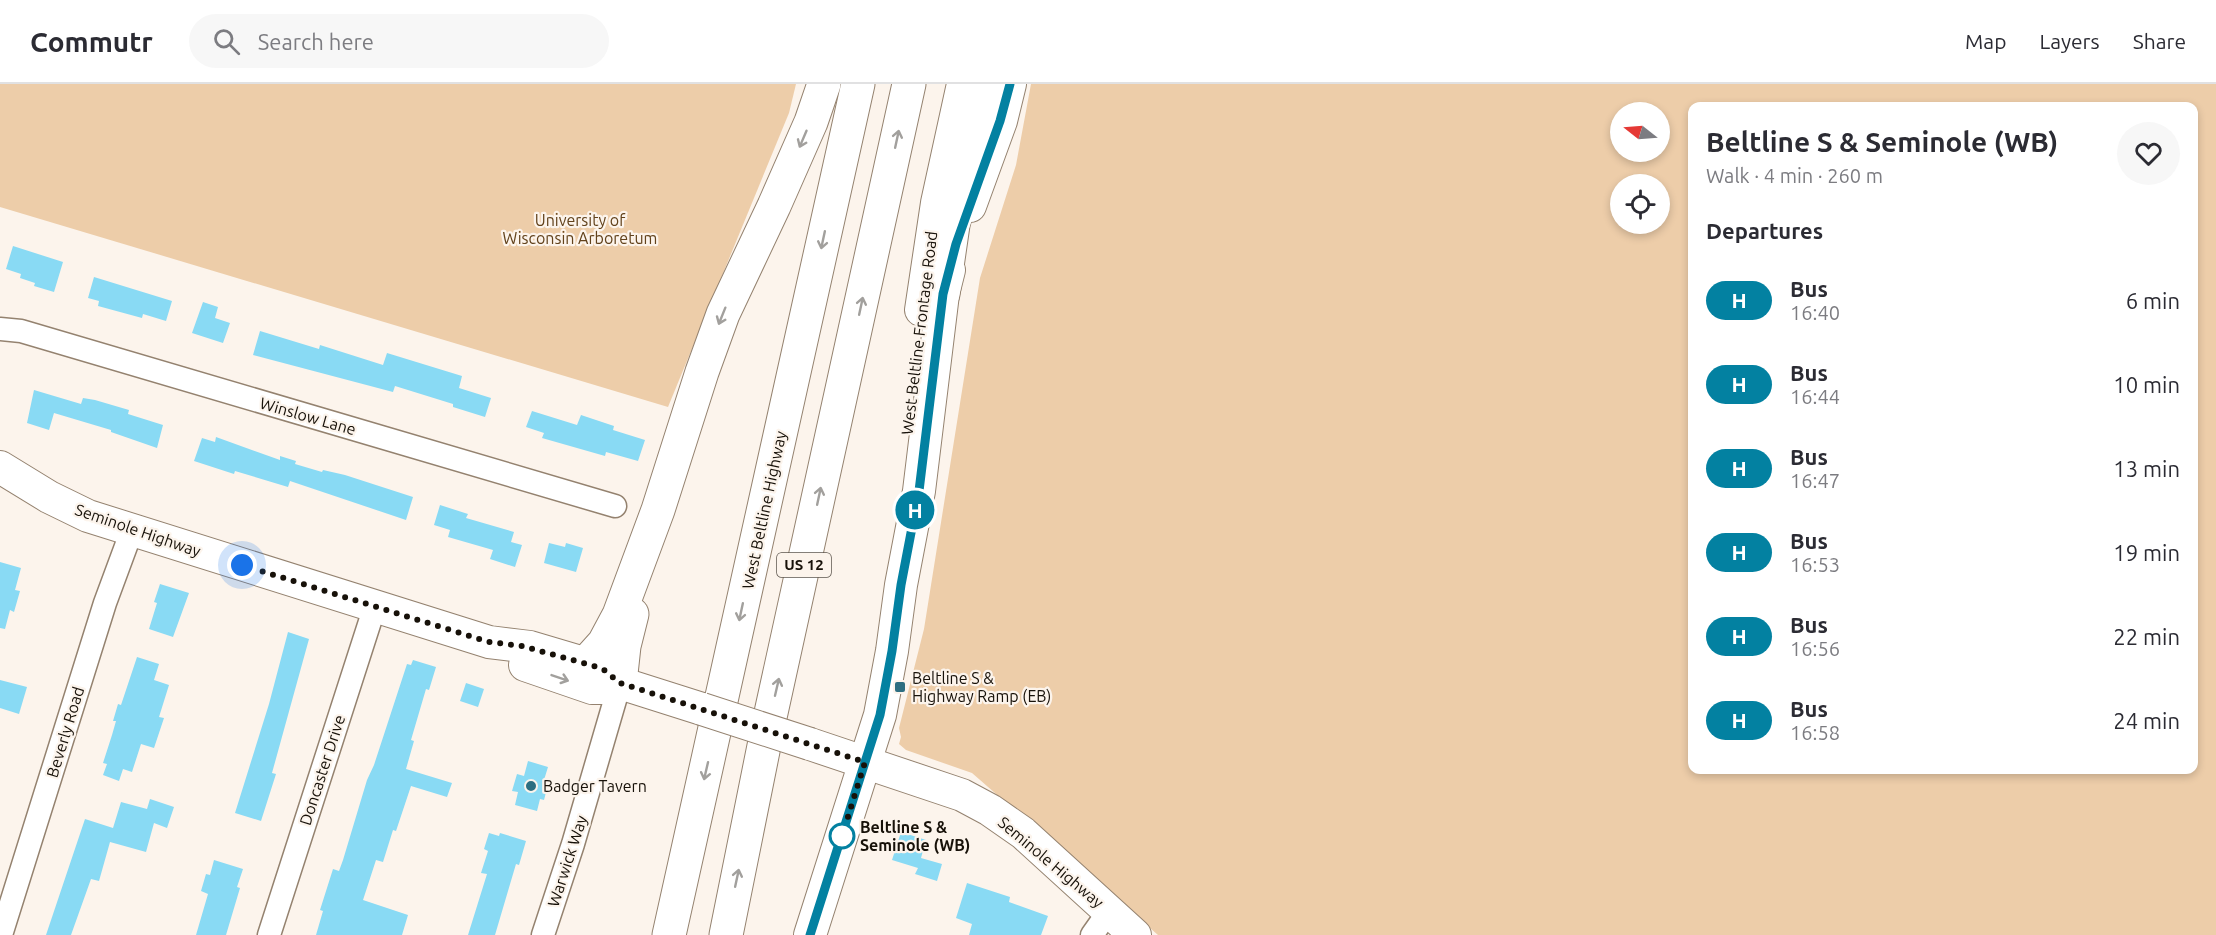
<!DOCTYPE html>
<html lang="en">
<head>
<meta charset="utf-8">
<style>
	:root { --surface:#fff; --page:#f7f7f7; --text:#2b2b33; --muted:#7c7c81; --line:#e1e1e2 }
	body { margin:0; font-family:Ubuntu,sans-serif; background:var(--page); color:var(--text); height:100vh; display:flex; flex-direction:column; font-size:22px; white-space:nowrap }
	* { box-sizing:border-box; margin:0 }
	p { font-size:20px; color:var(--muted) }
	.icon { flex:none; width:33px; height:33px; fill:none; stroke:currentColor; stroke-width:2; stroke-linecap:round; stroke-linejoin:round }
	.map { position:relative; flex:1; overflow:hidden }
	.drawer { position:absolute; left:1688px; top:18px; width:510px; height:672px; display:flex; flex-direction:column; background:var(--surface); border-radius:12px; box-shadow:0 3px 9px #0003 }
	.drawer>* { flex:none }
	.badge { padding:0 12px; border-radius:20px; font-size:21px; line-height:39px }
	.needle { width:39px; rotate:287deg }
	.fabs { position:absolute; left:1610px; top:18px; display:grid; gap:12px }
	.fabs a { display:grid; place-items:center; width:60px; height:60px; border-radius:50%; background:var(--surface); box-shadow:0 3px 9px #0003; font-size:30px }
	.you { position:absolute; width:30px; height:30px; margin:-15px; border:4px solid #fff; border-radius:50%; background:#1a73e8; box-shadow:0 0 0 9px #1a73e833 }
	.map>.badge { position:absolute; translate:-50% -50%; box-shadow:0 0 0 3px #fff }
	h2 { padding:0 18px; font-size:22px; line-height:54px }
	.round { display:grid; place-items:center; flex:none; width:63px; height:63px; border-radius:32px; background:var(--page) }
	.headline { display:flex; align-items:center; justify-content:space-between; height:102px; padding:0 18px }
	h1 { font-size:28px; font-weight:700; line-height:45px }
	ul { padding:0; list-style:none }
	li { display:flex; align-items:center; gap:18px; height:84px; padding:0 18px }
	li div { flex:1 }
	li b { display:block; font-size:22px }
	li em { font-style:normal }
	li .badge { min-width:66px; font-weight:700; text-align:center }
	header { display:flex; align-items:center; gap:36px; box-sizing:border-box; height:84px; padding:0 30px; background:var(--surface); border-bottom:2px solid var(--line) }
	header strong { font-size:28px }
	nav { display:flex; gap:33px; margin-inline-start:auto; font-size:21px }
	.search { width:420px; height:54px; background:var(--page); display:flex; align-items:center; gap:15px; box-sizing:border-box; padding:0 21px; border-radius:33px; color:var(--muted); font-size:22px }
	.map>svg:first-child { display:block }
	.green { fill:#edcda9; fill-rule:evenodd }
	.building { fill:#89daf4 }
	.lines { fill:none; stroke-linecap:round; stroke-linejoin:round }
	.street-casing { stroke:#94826f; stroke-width:25 }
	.secondary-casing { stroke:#94826f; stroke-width:34 }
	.highway-casing { stroke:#94826f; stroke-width:35 }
	.street { stroke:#fff; stroke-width:22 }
	.secondary { stroke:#fff; stroke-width:32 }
	.highway { stroke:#fff; stroke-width:33 }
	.secondary-bridge-casing { stroke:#94826f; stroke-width:34; stroke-linecap:butt }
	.secondary-bridge { stroke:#fff; stroke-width:32 }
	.oneway { stroke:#a2a09d }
	.line-casing { stroke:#fff; stroke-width:14 }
	.line { stroke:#0381a1; stroke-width:9 }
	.walk { stroke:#171109; stroke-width:6; stroke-dasharray:0 10.8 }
	.poi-dot { fill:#2d6e81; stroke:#fcf4ec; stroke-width:2 }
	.stop-dot { fill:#fff; stroke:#0381a1; stroke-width:3 }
	.labels { text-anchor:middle; stroke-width:4.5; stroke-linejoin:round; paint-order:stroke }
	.shield { fill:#fcf4ec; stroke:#5c554d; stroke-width:1.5 }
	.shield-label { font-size:15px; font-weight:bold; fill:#171109 }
	.park-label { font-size:16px; fill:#62421b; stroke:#fcf4ec }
	.street-label { font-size:16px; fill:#171109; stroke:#fcf4ec }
	.poi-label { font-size:16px; fill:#171109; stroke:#fcf4ec; text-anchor:start }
	.stop-label { font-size:16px; font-weight:bold; fill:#171109; stroke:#fcf4ec; text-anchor:start }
</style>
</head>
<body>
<header>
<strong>Commutr</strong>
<div class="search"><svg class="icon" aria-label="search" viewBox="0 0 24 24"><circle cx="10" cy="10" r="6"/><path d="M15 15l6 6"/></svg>Search here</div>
<nav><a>Map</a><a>Layers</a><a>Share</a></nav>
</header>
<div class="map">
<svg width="2216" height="851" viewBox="0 0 2216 851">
	<rect width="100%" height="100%" fill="#fcf4ec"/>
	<g class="green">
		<polygon points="0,0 796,0 789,29 668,323 0,123"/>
		<path d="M1031 0H2216V851H1158L972 689 906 666 899 660 901 653 899 644 924 545 980 194 1016 81ZM1692 22H2193V686H1692ZM1620 28H1659V68H1620ZM1620 100H1659V140H1620Z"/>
	</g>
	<g class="building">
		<polygon points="13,162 63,178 54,208 34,202 35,199 20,194 21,190 6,185"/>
		<polygon points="94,193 172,217 166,237 143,230 142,234 98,222 99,217 88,214"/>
		<polygon points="203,218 218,223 215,234 230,239 223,259 192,249"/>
		<polygon points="260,247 319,265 320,261 383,281 387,269 462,292 459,304 491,314 485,333 453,323 453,320 395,302 393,308 253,271"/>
		<polygon points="34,306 81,320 83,314 95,316 129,326 128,330 163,341 157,364 111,348 111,346 54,329 49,346 27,339"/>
		<polygon points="532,327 577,341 581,331 614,342 613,346 645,356 638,377 606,368 605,372 542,354 544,349 526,343"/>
		<polygon points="216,353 280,376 280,372 296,377 295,380 322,388 323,386 345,391 413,413 406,436 290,397 288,403 235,387 234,390 194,377 202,354 215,358"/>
		<polygon points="440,421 468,430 466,434 514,448 511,458 522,461 515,483 490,475 493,466 448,453 450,446 434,441"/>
		<polygon points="549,459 565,463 566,459 583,464 576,488 544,479"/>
		<polygon points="0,478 21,484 15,506 20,507 14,528 10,526 5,545 0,544"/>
		<polygon points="160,500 189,509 173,553 149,545 157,519 154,518"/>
		<polygon points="288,548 309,555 272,689 276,690 261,737 235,729 269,620"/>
		<polygon points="137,573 159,580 154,596 169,601 159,633 164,634 154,664 141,660 132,688 123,685 119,697 103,691 107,680 103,679 112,651 116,637 113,637 118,620 121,621"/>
		<polygon points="413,576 436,583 429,606 426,605 411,656 414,657 406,685 452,699 447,713 411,702 396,747 393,746 383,778 376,776 363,816 408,831 402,851 316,851 323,827 320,826 333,785 339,787 343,776 367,696 374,681 407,580 411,581"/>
		<polygon points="0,596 27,603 19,630 0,624"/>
		<polygon points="466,599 484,605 478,623 460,617"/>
		<polygon points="528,677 548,683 544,696 549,697 544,716 540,715 537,727 515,721 518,708 512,707 517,690 524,692"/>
		<polygon points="150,715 174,723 167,744 154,739 146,768 110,758 99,797 91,795 71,851 46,851 85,735 113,744 121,718 147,725"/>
		<polygon points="901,748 926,756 921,774 942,780 937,797 915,790 918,784 892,776"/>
		<polygon points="489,749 499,752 500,749 526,757 519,781 516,780 495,851 468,851 487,790 481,789 488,767 484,765"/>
		<polygon points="214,776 243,785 237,803 240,804 226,851 196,851 208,810 201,807 206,790 210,791"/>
		<polygon points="967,799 1010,813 1009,818 1048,832 1041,851 969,851 972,840 956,834"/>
	</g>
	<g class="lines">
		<g class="street-casing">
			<g id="street">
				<polyline points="0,245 21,247 615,422"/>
				<polyline points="1,851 105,519 132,446"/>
				<polyline points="269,851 375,522"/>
				<polyline points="543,851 573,760 620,599"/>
				<polyline points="1092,851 1109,827"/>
			</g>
		</g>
		<g class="secondary-casing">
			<g id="secondary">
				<polyline points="970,122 1001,37 1010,0"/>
				<polyline points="921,226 937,119 963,0"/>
				<polyline points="0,383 49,413 88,432 489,558 530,563 594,582 608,589 620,599 702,625"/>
				<polyline points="525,581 592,604 604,604 620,599"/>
				<polyline points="810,660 962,711 990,726 1023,749 1135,851"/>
				<polyline points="810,851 880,631 892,567 901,501 919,407 943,210 949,186"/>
			</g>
		</g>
		<g class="highway-casing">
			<g id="highway">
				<polyline points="943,210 953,141 987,0"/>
				<polyline points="586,579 604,559 619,531 658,426 702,288 723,230 774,122 811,38 824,0"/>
				<polyline points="620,599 624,562 632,530"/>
				<polyline points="669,851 858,0"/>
				<polyline points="726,851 767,647 909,0"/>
			</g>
		</g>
		<use href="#street" class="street"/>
		<use href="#secondary" class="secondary"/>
		<use href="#highway" class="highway"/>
		<g class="secondary-bridge-casing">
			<polyline id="secondary-bridge" points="702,625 810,660"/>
		</g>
		<use href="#secondary-bridge" class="secondary-bridge"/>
	</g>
	<defs><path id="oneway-shaft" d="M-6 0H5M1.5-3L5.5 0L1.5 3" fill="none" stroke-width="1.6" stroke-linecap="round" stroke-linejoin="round" transform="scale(1.5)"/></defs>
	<g class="oneway">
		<use href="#oneway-shaft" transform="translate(803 55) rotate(113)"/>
		<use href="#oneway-shaft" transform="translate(897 55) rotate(-78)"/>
		<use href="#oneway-shaft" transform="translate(823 156) rotate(102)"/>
		<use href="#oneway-shaft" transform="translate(861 222) rotate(-78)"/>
		<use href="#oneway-shaft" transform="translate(722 232) rotate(112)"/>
		<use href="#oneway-shaft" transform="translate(819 412) rotate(-78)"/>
		<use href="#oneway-shaft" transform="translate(741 528) rotate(102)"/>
		<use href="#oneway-shaft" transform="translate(560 594) rotate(19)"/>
		<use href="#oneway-shaft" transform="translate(777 603) rotate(-77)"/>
		<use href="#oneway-shaft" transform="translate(706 687) rotate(103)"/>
		<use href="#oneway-shaft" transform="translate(737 794) rotate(-78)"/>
	</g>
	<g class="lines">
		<g class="line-casing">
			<polyline id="line" points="810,851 880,631 892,567 901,501 919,407 943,210 956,160 1000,37 1010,0"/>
		</g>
		<use href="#line" class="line"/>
		<polyline class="walk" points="242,481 489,558 522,562 594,582 604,586 620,599 865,678 842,752"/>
	</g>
	<g class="poi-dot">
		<rect x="894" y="597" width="12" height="12" rx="3"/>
		<circle cx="531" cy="702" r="6"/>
	</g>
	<circle class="stop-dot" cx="842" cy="752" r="12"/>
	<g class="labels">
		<rect class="shield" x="777" y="469" width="54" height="24" rx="4.5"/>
		<g class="shield-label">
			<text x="804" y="486">US 12</text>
		</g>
		<g class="park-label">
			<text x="580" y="142">University of<tspan x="580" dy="18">Wisconsin Arboretum</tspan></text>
		</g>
		<g class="street-label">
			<text transform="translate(919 249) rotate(-83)" y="6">West Beltline Frontage Road</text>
			<text transform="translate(308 332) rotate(16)" y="6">Winslow Lane</text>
			<text transform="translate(764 426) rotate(-78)" y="6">West Beltline Highway</text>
			<text transform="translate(138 446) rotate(19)" y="6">Seminole Highway</text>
			<text transform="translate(65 648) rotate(-73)" y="6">Beverly Road</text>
			<text transform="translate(322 686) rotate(-72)" y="6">Doncaster Drive</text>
			<text transform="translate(567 777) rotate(-72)" y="6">Warwick Way</text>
			<text transform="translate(1051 778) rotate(40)" y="6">Seminole Highway</text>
		</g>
		<g class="poi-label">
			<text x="912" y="600">Beltline S &amp;<tspan x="912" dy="18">Highway Ramp (EB)</tspan></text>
			<text x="543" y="708">Badger Tavern</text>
		</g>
		<g class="stop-label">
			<text x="860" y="749">Beltline S &amp;<tspan x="860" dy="18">Seminole (WB)</tspan></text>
		</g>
	</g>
</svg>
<div class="fabs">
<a><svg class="needle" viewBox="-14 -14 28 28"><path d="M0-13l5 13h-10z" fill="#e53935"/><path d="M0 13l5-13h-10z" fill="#7c7c81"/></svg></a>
<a><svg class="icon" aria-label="locate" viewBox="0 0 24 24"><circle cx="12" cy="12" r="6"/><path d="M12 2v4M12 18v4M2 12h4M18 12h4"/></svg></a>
</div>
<div class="you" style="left:242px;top:481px"></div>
<b class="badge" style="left:915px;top:426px;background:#0381a1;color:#fff">H</b>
<section class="drawer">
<div class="headline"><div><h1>Beltline S &amp; Seminole (WB)</h1><p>Walk · 4 min · 260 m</p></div><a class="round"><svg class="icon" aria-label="heart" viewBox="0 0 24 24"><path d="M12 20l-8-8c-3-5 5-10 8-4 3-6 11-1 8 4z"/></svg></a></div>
<h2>Departures</h2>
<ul>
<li><span class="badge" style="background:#0381a1;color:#fff">H</span><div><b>Bus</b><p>16:40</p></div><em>6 min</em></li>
<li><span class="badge" style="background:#0381a1;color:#fff">H</span><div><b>Bus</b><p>16:44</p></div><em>10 min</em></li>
<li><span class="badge" style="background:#0381a1;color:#fff">H</span><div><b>Bus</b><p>16:47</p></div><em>13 min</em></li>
<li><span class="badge" style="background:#0381a1;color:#fff">H</span><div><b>Bus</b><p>16:53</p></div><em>19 min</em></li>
<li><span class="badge" style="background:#0381a1;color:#fff">H</span><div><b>Bus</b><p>16:56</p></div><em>22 min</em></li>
<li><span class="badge" style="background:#0381a1;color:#fff">H</span><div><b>Bus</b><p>16:58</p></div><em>24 min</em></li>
</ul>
</section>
</div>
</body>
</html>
